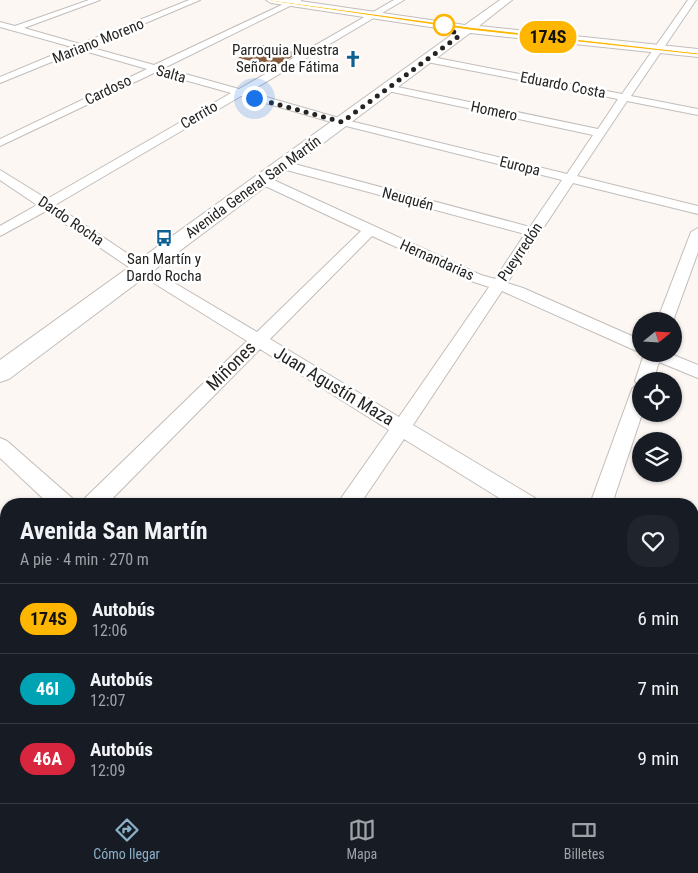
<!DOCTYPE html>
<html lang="es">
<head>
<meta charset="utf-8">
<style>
	:root { --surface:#171b24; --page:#20242c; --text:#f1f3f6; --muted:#9ea1a6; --line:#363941; --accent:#8bb1c9 }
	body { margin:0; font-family:"Roboto Condensed",sans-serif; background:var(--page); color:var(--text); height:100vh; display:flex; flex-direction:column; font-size:19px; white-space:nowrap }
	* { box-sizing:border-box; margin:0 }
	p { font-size:16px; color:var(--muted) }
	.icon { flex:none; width:28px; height:28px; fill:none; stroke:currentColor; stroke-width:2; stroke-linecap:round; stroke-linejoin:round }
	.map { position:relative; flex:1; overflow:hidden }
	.sheet { position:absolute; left:0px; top:498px; width:699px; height:306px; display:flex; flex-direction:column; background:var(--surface); border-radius:20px 20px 0 0; box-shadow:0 1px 4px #0004 }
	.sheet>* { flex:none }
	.badge { padding:0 10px; border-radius:16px; font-size:18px; line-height:32px }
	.needle { width:32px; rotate:72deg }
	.controls { position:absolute; left:632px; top:312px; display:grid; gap:10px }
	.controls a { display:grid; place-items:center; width:50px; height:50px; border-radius:50%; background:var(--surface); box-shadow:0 1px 4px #0004; font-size:25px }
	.you { position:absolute; width:25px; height:25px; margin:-12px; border:4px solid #fff; border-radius:50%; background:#1a73e8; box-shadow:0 0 0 8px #1a73e833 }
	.map>.badge { position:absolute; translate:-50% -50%; box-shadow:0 0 0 2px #fff }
	.round { display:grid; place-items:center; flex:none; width:52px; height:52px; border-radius:20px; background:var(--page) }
	.headline { display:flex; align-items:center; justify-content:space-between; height:85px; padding:0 20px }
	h1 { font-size:24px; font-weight:700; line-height:38px }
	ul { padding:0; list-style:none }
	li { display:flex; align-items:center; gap:15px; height:70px; padding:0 20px; border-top:1px solid var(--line) }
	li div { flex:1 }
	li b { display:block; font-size:19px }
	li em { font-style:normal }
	li .badge { min-width:55px; font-weight:700; text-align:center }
	.menu { display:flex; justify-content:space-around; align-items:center; height:70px; border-top:1px solid var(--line); background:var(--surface); font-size:14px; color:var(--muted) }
	.menu a { display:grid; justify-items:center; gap:2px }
	.menu .selected { color:var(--accent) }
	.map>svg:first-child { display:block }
	.building { fill:#845a3a }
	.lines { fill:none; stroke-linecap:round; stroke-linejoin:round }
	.minor-casing { stroke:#c2bdba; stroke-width:2 }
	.secondary-casing { stroke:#c2bdba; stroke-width:2 }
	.minor { fill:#fff; fill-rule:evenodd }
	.secondary { fill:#fff; fill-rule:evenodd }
	.line { fill:#feb600; stroke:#fff }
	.walk { stroke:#262422; stroke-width:5; stroke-dasharray:0 9 }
	.stop-dot { fill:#fff; stroke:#feb600; stroke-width:2.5 }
	.labels { text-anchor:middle; stroke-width:5; stroke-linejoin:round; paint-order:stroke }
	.far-street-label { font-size:15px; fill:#262422; stroke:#fff }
	.far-poi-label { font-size:15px; fill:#262422; stroke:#fff; text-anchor:end }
	.street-label { font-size:18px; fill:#262422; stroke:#fff }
</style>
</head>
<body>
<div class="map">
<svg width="698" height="803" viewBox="0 0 698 803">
	<rect width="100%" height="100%" fill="#fcf7f3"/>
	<polygon class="building" points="263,45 299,53 275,66 238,58"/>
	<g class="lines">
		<g class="minor-casing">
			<g id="minor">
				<path d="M89 0H100L24 28 80 44 189 0H200L89 47 154 65 292 0H302L164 68 239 89 394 0H404L249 92 346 120 567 174 593 135 388 91 383 88 388 85 598 129 618 99 427 62 422 59 427 56 622 94 688 0H696L631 96 698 109V115L627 101 577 176 698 206V214L573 183 507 283 523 288 641 340V353L502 291 413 425 535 498 538 504H509L404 439 360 504H337L389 430 260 349 107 504H82L85 498 247 341 136 272 46 211 0 236V226L37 205 0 180V170L47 199 231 93 156 72 0 146V139L147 69 81 50 0 83V77L72 47 0 27V22L15 26ZM241 96 338 124 562 180 530 227 287 162H279L277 165 279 168 525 234 495 279 481 275 267 177H259L257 180 259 183 361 231 257 332 146 266 55 205ZM372 236 471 281 489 287 399 417 270 339Z"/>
				<polygon points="698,228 698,252 673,321 657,321 691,232"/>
				<polygon points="644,354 671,354 698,365 698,378 659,362 653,381 641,381 642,414 612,504 590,504 632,389 637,384 635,381"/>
				<polygon points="0,438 7,441 72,498 75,504 49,504 0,458"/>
				<polygon points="6,579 6,605 0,607 0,581"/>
				<polygon points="692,594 698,596 698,619 692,617"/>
				<polygon points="124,798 156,798 154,803 122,803"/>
				<polygon points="345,798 379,798 381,803 347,803"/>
				<polygon points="477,798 507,798 505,803 475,803"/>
			</g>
		</g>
		<g class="secondary-casing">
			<polygon id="secondary" points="266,0 293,0 465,25 500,0 512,0 479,26 698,49 698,57 470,33 9,379 0,382 0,360 457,31 271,3"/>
		</g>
		<use href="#minor" class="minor"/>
		<use href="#secondary" class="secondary"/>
	</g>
	<polygon class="line" points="270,1 271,0 469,27 698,53 698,55 469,30"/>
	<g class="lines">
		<polyline class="walk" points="254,98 342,122 459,36 444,25"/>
	</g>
	<defs>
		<g id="church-bare" transform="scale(1.35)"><path d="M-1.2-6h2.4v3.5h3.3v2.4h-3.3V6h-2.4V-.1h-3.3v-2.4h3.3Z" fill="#0f6092" stroke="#fff" stroke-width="2.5" paint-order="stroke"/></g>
		<g id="bus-bare" transform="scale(1.35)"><path d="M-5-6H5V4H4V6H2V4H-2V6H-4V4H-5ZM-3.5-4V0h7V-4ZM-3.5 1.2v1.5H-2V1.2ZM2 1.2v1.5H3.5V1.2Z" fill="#0f6092" stroke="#fff" stroke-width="2.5" paint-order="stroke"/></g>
	</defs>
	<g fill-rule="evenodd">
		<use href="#church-bare" x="353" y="59"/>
		<use href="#bus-bare" x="164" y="238"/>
	</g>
	<circle class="stop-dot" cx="444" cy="25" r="10"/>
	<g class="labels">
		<g class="far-street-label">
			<text transform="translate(98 41) rotate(-22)" y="5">Mariano Moreno</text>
			<text transform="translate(171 74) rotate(16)" y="5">Salta</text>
			<text transform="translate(563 85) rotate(11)" y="5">Eduardo Costa</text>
			<text transform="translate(108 90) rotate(-26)" y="5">Cardoso</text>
			<text transform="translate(494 111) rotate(12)" y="5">Homero</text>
			<text transform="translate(199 115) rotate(-30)" y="5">Cerrito</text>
			<text transform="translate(520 166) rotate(14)" y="5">Europa</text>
			<text transform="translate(253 187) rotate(-36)" y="5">Avenida General San Martín</text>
			<text transform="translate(408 199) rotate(15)" y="5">Neuquén</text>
			<text transform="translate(71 221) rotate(34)" y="5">Dardo Rocha</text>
			<text transform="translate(520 252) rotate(-56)" y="5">Pueyrredón</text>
			<text transform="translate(437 260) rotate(24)" y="5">Hernandarias</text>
		</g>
		<g class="far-poi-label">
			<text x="339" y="55">Parroquia Nuestra<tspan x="339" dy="17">Señora de Fátima</tspan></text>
			<text x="164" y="264" text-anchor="middle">San Martín y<tspan x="164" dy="17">Dardo Rocha</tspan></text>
		</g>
		<g class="street-label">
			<text transform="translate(231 366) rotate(-45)" y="6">Miñones</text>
			<text transform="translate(334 386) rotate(31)" y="6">Juan Agustín Maza</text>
		</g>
	</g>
</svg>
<div class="controls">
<a><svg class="needle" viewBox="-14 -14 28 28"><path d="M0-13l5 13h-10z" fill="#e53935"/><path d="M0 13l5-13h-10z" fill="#9ea1a6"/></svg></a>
<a><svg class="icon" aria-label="locate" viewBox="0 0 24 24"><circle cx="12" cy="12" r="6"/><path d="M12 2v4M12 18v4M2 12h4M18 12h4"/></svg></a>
<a><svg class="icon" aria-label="layers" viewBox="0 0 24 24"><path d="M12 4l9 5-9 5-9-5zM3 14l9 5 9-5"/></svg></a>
</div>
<div class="you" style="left:254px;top:98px"></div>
<b class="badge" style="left:548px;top:37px;background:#feb600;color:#111">174S</b>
<section class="sheet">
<div class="headline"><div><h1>Avenida San Martín</h1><p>A pie · 4 min · 270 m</p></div><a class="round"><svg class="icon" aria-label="heart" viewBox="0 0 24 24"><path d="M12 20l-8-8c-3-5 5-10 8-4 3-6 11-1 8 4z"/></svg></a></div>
<ul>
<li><span class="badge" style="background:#feb600;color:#111">174S</span><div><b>Autobús</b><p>12:06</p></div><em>6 min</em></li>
<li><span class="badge" style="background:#00a3b4;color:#fff">46I</span><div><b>Autobús</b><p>12:07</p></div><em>7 min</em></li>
<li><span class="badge" style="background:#d7263d;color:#fff">46A</span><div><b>Autobús</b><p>12:09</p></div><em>9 min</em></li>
</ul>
</section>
</div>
<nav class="menu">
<a class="selected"><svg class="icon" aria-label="directions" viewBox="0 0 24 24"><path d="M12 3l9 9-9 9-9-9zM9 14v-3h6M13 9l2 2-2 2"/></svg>Cómo llegar</a>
<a><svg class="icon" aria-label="map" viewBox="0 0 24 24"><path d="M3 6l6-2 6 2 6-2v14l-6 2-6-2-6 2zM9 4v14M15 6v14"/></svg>Mapa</a>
<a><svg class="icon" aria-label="tickets" viewBox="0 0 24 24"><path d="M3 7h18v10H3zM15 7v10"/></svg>Billetes</a>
</nav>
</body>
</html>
